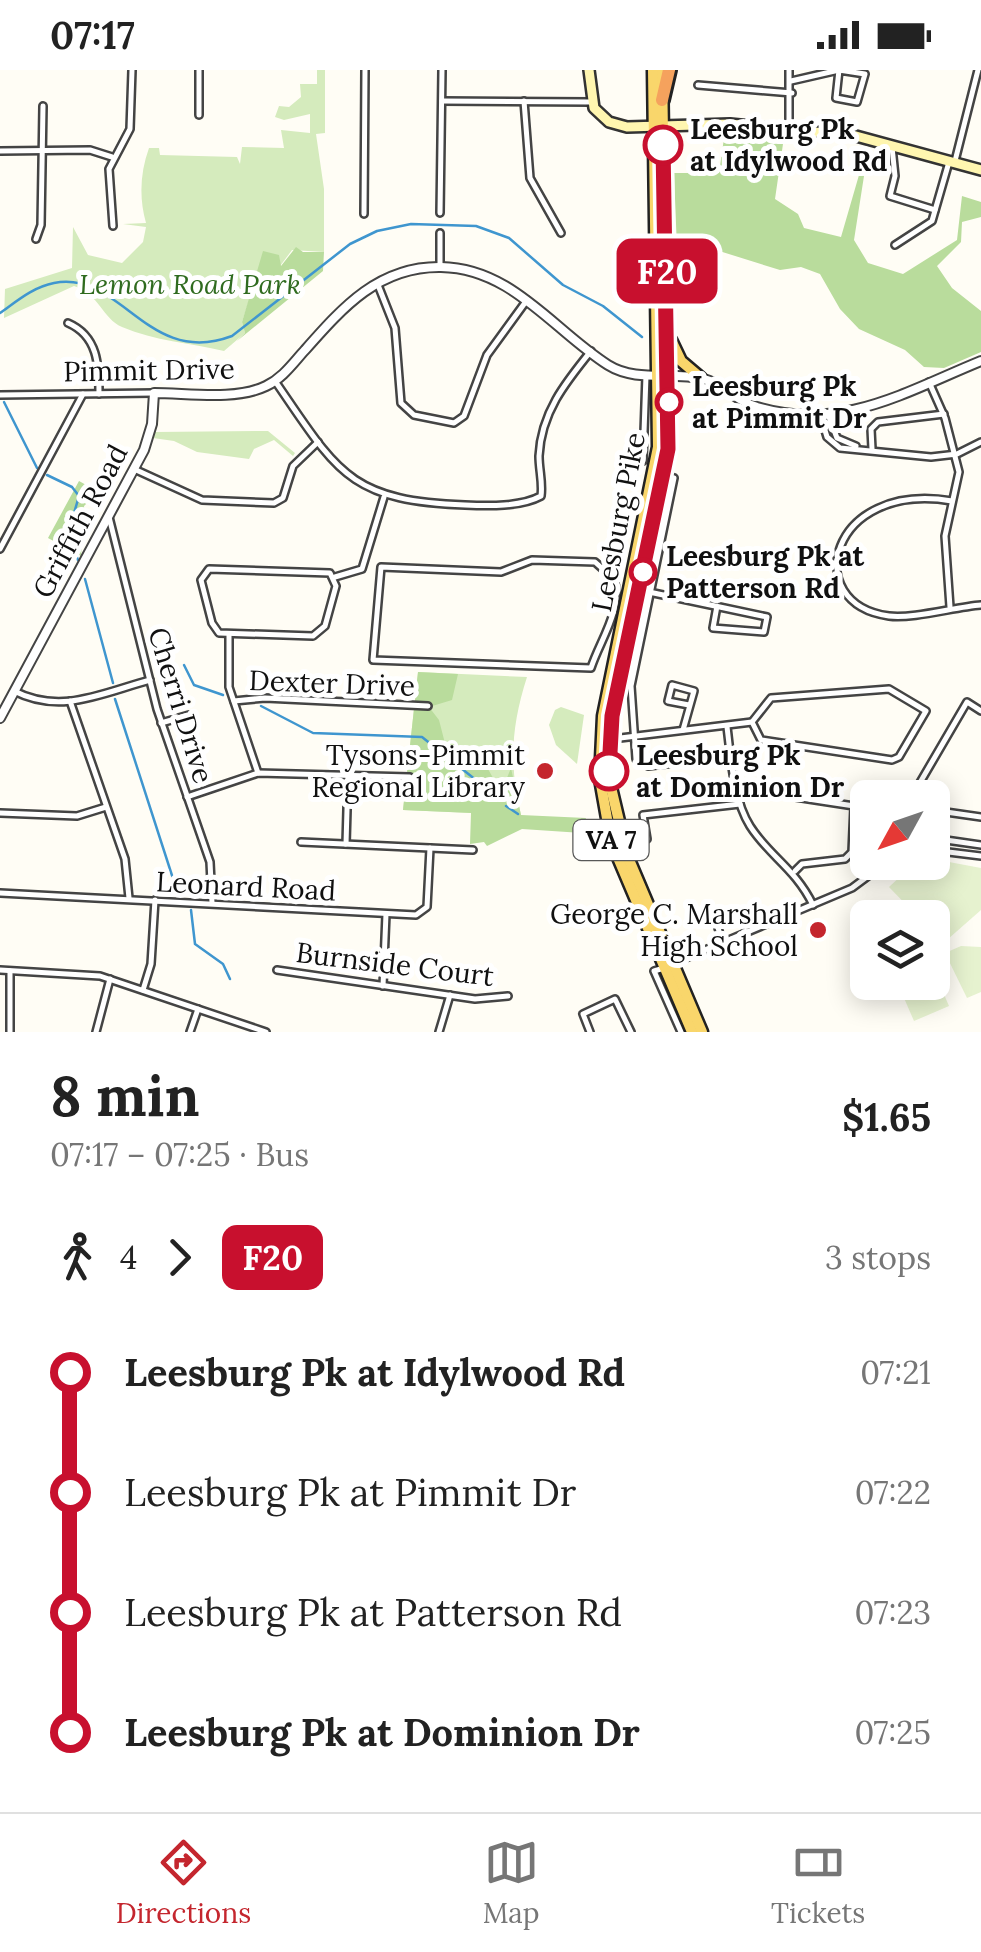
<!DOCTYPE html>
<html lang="en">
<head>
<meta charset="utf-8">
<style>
	:root { --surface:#fff; --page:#f6f6f6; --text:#222; --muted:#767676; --line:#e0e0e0; --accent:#c4262e }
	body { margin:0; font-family:Lora,serif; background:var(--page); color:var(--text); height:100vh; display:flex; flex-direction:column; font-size:38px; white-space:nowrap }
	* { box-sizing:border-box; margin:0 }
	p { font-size:32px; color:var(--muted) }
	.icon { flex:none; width:55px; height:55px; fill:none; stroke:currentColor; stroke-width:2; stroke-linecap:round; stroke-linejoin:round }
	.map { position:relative; height:962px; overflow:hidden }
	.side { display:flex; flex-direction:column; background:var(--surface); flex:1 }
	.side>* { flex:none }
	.badge { padding:0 20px; border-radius:15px; font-size:35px; line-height:65px }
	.needle { width:65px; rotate:230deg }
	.buttons { position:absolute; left:850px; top:710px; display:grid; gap:20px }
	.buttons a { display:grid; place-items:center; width:100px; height:100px; border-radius:15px; background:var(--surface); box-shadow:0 5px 25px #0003; font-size:50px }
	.map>.badge { position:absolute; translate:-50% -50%; box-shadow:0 0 0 5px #fff }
	.legs { display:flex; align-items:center; gap:15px; height:110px; padding:0 50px; font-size:32px }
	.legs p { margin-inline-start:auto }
	.head { display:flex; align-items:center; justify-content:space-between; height:170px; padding:0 50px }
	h1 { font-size:55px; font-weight:700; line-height:75px }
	ul { padding:0 50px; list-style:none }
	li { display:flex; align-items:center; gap:35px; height:120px; font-size:38px }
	li i { display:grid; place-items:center; width:15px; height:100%; margin:0 12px; background:currentColor }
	li i::after { content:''; width:25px; height:25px; margin:-12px; border:8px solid; border-radius:50%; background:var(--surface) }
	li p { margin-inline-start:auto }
	li:first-child i { background:linear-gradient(#0000 50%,currentColor 0) }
	li:last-child i { background:linear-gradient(currentColor 50%,#0000 0) }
	.status { display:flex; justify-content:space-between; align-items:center; height:70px; padding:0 50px; background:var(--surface); direction:ltr }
	.status svg { height:28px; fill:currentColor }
	.dock { display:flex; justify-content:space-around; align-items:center; height:140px; border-top:2px solid var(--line); background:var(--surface); font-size:28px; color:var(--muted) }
	.dock a { display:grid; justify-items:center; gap:5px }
	.dock .selected { color:var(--accent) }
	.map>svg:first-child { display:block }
	.green { fill:#d5ebbd }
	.forest { fill:#b9dc9c }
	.pitch { fill:#e6f2cf }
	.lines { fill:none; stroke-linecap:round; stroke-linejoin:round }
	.stream { stroke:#3f96cf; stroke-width:2.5 }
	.minor-casing { stroke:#444; stroke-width:10 }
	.tertiary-casing { stroke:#444; stroke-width:12 }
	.secondary-casing { stroke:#333; stroke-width:14 }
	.primary-casing { stroke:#222; stroke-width:15 }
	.motorway-casing { stroke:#222; stroke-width:18 }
	.minor { stroke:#fff; stroke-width:5 }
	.tertiary { stroke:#fff; stroke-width:8 }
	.secondary { stroke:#fff6b0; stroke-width:9 }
	.primary { stroke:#f9d66b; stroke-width:10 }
	.motorway { stroke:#f5a25d; stroke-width:12 }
	.line-1-casing { stroke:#fff; stroke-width:22 }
	.line-1 { stroke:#c8102e; stroke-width:15 }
	.stop-1-dot { fill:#fff; stroke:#c8102e; stroke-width:5 }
	.poi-dot { fill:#c4262e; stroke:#fff; stroke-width:4 }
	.labels { text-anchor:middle; stroke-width:10; stroke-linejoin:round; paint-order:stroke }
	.shield { fill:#fff; stroke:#585858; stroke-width:2.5 }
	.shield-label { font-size:25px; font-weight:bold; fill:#111 }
	.stop-label { font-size:28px; font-weight:bold; fill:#111; stroke:#fff; text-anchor:start }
	.park-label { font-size:28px; font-style:italic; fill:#2f6b1f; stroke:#fff }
	.street-label { font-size:28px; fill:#111; stroke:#fff }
	.poi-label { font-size:28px; fill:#111; stroke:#fff; text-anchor:end }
</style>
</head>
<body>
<div class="status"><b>07:17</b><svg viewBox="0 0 49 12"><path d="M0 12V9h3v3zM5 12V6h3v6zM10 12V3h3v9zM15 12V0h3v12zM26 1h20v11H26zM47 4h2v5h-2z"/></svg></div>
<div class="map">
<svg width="981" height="962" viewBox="0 0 981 962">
	<rect width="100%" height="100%" fill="#fffdf5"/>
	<g class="green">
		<path d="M317 0H325V63L316 64 324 119V182L292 180 280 196 273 185 263 187 242 252 245 263 224 281C190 273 155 271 122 257 102 248 100 225 74 216L4 248 5 219 72 198 73 157 88 185 122 193 143 172 146 157 123 154 146 153C139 128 140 103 149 78H159L160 85 237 87 240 94 242 77 284 78 281 60 310 63V44L284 50 275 47 279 36 289 37 301 27 300 14H317Z"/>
		<polygon points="268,361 295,383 293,386 274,370 254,379 249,389 197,382 174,371 153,368 155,362"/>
		<path d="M418 602 527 607C511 657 509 695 521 745L403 740Z"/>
		<polygon points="561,637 584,645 577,694 556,675 549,655 555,640"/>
	</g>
	<g class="forest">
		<polygon points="725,61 784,67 775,129 798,144 804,158 841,167 859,105 864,106 854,170 868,193 903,204 957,170 962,126 981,132 981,147 962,152 961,172 937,196 952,218 981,241 981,282 944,298 924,297 905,280 859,259 840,239 820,204 801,197 780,200 716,180 677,179 674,103 719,103"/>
		<polygon points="296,177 303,182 324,182 323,201 237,271 245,263 242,252 263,181 279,185 281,196"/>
		<polygon points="79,411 106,426 102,432 93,427 84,436 85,444 79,445 75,455 83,460 81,486 48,468"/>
		<polygon points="418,602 458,604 452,630 429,637 439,650 448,685 488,699 501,722 511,698 521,745 586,748 582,763 522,759 487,776 484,772 470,774 471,743 403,740"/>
	</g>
	<g class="pitch">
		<polygon points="933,789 981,798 981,840 948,869 934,866 932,848 918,847 889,817 915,793"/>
		<polygon points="961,876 981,877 981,922 967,928 945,883"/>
		<polygon points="933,899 949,936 914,951 904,928 915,923 911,913 932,912"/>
	</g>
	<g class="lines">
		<g class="stream">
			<path d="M0 243C17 231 33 217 54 213 122 200 147 298 232 266L350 174 377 161 411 154 476 156 509 168 563 215 603 236 642 267"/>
			<polyline points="4,332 37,398"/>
			<polyline points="47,405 72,417 79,426 68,464 78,490"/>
			<polyline points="85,509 113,613"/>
			<polyline points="184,595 194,615 223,625"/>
			<polyline points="115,629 178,824"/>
			<polyline points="261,636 313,663 422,667 496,726"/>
			<polyline points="506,736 518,744"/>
			<polyline points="191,840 195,874 223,894 230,909"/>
		</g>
		<g class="minor-casing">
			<g id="minor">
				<polyline points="789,0 789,57"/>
				<polygon points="839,0 865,4 857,32 836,28"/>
				<polyline points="791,11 839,0"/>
				<polyline points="698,15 792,23"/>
				<polyline points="442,31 591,32"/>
				<polyline points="524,31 530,108 561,163"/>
				<polyline points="199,45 199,0"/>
				<polyline points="892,77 895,106 890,126 935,140"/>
				<polyline points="0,81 90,80 112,87"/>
				<polyline points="955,91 978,0"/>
				<polyline points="440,143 442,0"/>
				<polyline points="364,144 365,0"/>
				<polyline points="113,156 109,99 130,59 132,0"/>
				<polyline points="36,169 41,155 43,36"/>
				<polyline points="895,175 932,151 949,92"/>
				<polyline points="440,197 440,163"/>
				<polyline points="378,215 395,258 401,333 414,345 454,353 464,346 487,285 527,230"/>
				<path d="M68 253C98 266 99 295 99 324"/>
				<path d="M275 311C337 401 348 431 465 435 488 436 521 437 541 426 543 413 539 400 539 386 541 343 565 313 591 281"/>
				<polyline points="929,312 945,348 959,402 945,466 950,537"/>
				<polyline points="0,325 154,323"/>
				<polyline points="821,347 827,367 840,378 931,387 957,384 981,372"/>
				<polyline points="829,347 837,368 856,376"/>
				<polyline points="872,379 871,359 878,352 944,344"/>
				<polyline points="643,391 646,305"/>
				<polyline points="134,399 202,430 274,433 283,428 293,396 318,372"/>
				<polyline points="665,406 674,408 631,616 636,689 648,696 721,688"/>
				<path d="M952 431C829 410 799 534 889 546 913 549 955 537 981 535"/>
				<polyline points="109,447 157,639 210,792 212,833"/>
				<polyline points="0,479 83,324"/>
				<path d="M532 490 595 492 614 509C623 540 600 570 591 598L373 590 381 497 501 502Z"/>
				<polygon points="209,499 330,503 336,516 325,556 313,566 219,563 212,553 201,510"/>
				<polyline points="335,507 362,499 384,427"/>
				<polyline points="649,522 767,547 764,562 713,558 717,536"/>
				<polyline points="229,566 229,617 258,703"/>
				<polygon points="889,619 926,641 899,687 892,690 761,670 752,652 771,628"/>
				<path d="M14 621C61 645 102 623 150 610"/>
				<polyline points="70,631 125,789 129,828"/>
				<polyline points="234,631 265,628 428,636"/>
				<polyline points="161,653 189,645"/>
				<path d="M727 657C731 688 733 729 750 756 769 786 795 798 813 835"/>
				<polyline points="683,660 694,621 672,615 668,631 689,635"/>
				<polyline points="612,669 752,652"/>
				<polyline points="737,718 854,736 852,782 845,789 802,794 795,801"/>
				<polyline points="187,727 258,703 410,707"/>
				<polyline points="911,728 967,632 981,641"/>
				<polyline points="932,740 981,747"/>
				<polyline points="0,743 77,746 106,737"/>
				<polyline points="932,768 981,775"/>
				<polyline points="647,769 643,745 740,734"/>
				<polyline points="301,772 473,780"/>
				<polyline points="346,774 348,705"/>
				<polyline points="932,780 981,786"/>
				<polyline points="0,823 416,845 427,837 430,778"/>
				<polyline points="718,858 723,873"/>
				<polyline points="674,893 852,818 887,792"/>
				<polyline points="664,898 654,901 681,962"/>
				<polyline points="0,900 100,906 266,962"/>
				<polyline points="277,900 475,929 508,926"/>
				<polyline points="383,916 386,844"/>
				<polyline points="143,920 151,894 155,830"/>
				<polyline points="10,962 10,901"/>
				<polyline points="96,962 110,909"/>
				<polyline points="190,962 198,939"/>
				<polyline points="439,962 450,925"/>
				<polyline points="590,962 583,944 615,929 631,962"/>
			</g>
		</g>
		<g class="tertiary-casing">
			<path id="tertiary" d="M0 648 144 380 152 354 154 323C188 323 235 331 266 316 283 308 293 293 305 280 343 237 379 196 441 197 512 198 553 260 608 295 637 313 672 301 704 309 724 314 737 332 757 337 841 362 905 322 981 291"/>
		</g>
		<g class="secondary-casing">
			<polyline id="secondary" points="589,0 594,38 609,52 627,57 730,54 856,66 981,100"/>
		</g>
		<g class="primary-casing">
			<g id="primary">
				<polyline points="653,0 658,377 603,646 600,709 611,771 692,962"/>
				<polyline points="662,0 668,379 613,646 609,709 627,785 702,962"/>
				<polyline points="671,270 681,291 701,308"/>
			</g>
		</g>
		<g class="motorway-casing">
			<polyline id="motorway" points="662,30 669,0"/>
		</g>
		<use href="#minor" class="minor"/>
		<use href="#tertiary" class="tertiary"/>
		<use href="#secondary" class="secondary"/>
		<use href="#primary" class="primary"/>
		<use href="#motorway" class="motorway"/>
	</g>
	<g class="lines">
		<g class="line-1-casing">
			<polyline id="line-1" points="609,701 612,646 668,379 663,75"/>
		</g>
		<use href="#line-1" class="line-1"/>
	</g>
	<g class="stop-1-dot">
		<circle cx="663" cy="75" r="18"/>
		<circle cx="669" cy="332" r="12"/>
		<circle cx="643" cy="502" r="12"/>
		<circle cx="609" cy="701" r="18"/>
	</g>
	<g class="poi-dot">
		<circle cx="545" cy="701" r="10"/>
		<circle cx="818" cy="860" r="10"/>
	</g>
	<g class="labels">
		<rect class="shield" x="573.5" y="750" width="75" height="40" rx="8"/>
		<g class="shield-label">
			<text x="611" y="779">VA 7</text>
		</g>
		<g class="stop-label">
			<text x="690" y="69">Leesburg Pk<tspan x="690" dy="32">at Idylwood Rd</tspan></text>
			<text x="692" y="326">Leesburg Pk<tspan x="692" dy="32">at Pimmit Dr</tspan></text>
			<text x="666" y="496">Leesburg Pk at<tspan x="666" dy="32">Patterson Rd</tspan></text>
			<text x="636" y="695">Leesburg Pk<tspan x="636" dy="32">at Dominion Dr</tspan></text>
		</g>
		<g class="park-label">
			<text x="190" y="224">Lemon Road Park</text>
		</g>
		<g class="street-label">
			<text transform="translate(149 300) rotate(-1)" y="10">Pimmit Drive</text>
			<text transform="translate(80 451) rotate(-62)" y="10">Griffith Road</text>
			<text transform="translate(618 452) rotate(-79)" y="10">Leesburg Pike</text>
			<text transform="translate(332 613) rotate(2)" y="10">Dexter Drive</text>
			<text transform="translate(181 635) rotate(73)" y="10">Cherri Drive</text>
			<text transform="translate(246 816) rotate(3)" y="10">Leonard Road</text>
			<text transform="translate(395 894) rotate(7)" y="10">Burnside Court</text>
		</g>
		<g class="poi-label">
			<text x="525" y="695">Tysons-Pimmit<tspan x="525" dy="32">Regional Library</tspan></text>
			<text x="798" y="854">George C. Marshall<tspan x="798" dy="32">High School</tspan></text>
		</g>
	</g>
</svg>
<div class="buttons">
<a><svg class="needle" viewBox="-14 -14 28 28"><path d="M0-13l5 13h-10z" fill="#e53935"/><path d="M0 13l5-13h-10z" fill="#767676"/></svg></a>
<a><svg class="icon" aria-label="layers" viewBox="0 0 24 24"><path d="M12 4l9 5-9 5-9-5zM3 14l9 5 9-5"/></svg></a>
</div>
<b class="badge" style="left:667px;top:201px;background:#c8102e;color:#fff">F20</b>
</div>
<section class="side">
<div class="head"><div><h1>8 min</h1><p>07:17 – 07:25 · Bus</p></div><b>$1.65</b></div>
<div class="legs"><svg class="icon" aria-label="walk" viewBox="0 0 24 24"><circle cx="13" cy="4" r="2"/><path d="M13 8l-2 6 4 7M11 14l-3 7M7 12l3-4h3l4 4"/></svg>4<svg class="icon" aria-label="forward" viewBox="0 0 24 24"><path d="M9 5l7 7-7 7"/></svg><b class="badge" style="background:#c8102e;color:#fff">F20</b><p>3 stops</p></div>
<ul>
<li><i style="color:#c8102e"></i><b>Leesburg Pk at Idylwood Rd</b><p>07:21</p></li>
<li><i style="color:#c8102e"></i><span>Leesburg Pk at Pimmit Dr</span><p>07:22</p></li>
<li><i style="color:#c8102e"></i><span>Leesburg Pk at Patterson Rd</span><p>07:23</p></li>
<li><i style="color:#c8102e"></i><b>Leesburg Pk at Dominion Dr</b><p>07:25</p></li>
</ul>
</section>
<nav class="dock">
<a class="selected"><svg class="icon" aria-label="directions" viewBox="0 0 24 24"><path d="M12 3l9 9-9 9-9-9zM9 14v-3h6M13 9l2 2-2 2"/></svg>Directions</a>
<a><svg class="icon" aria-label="map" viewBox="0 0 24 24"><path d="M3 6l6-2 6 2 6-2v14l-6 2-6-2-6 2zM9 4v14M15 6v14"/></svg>Map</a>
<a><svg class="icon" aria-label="tickets" viewBox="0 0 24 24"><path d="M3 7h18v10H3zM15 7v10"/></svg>Tickets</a>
</nav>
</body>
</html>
